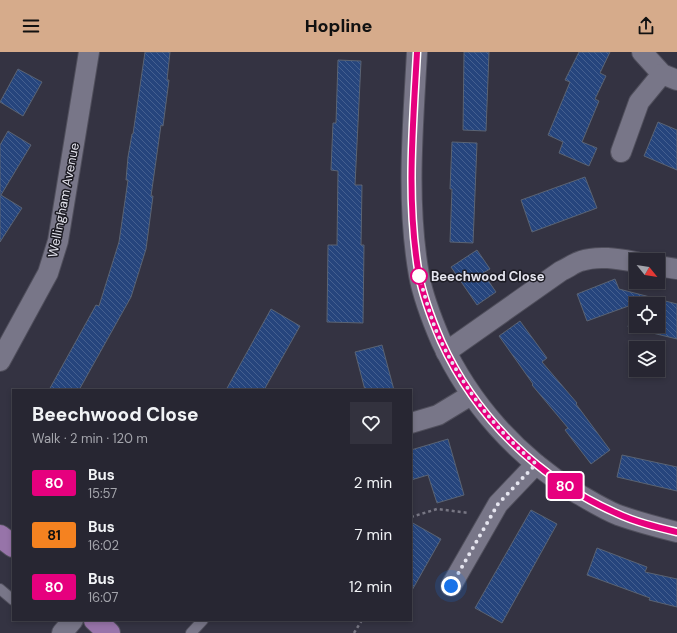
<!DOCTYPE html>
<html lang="en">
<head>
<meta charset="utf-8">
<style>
	:root { --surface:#272632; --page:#33323e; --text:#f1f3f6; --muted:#a4a5ac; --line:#43434d; --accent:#d6ab8b }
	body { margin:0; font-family:"DM Sans",sans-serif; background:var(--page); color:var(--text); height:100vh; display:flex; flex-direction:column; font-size:15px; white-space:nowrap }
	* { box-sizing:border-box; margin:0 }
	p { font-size:13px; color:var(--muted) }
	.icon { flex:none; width:22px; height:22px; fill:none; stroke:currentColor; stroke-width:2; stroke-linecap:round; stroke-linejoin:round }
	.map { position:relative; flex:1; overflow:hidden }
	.panel { position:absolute; left:12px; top:337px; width:400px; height:232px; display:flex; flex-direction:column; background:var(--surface); border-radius:0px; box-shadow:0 2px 6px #0003,0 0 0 1px var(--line) }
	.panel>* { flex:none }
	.badge { padding:0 8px; border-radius:3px; font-size:14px; line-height:26px }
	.needle { width:26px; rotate:120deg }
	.buttons { position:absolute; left:629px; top:201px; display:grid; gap:8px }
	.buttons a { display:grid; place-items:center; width:36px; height:36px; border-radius:0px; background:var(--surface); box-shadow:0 2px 6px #0003,0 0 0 1px var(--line); font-size:20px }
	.you { position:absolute; width:20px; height:20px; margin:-10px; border:3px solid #fff; border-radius:50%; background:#1a73e8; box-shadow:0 0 0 6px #1a73e833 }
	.map>.badge { position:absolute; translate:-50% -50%; box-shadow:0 0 0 2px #fff }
	.round { display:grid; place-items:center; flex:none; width:42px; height:42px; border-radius:0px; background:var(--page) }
	.headline { display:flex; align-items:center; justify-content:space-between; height:68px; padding:0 20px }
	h1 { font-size:19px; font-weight:800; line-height:30px }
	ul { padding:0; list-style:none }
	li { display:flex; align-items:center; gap:12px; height:52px; padding:0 20px }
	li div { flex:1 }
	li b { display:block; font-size:15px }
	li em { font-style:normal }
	li .badge { min-width:44px; font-weight:700; text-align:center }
	header { display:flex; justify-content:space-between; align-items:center; height:52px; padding:0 20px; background:var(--accent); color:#111; font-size:18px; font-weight:800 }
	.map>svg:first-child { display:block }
	.building { fill:url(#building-back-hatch); stroke:#5a6373; fill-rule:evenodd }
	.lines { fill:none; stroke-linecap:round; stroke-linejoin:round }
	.service-casing { stroke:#504f5c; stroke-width:12 }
	.minor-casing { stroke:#504f5c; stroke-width:22 }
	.primary-casing { stroke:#504f5c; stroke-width:24 }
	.path { stroke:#777683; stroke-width:2.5; stroke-dasharray:3 3; stroke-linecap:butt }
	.service { stroke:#787688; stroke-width:10 }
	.minor { stroke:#787688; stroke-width:20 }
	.primary { stroke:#9774a9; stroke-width:22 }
	.line-casing { stroke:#fff; stroke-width:9 }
	.line { stroke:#e6007e; stroke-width:6 }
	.walk { stroke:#e5e5ef; stroke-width:4; stroke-dasharray:0 7.2 }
	.stop-dot { fill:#fff; stroke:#e6007e; stroke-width:2 }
	.labels { text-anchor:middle; stroke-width:3; stroke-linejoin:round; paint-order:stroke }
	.street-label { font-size:13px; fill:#e5e5ef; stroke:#1c1b23 }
	.stop-label { font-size:13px; font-weight:bold; fill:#e5e5ef; stroke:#1c1b23; text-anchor:start }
</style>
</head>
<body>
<header><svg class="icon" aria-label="menu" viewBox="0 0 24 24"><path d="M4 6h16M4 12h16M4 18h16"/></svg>Hopline<svg class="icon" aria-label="share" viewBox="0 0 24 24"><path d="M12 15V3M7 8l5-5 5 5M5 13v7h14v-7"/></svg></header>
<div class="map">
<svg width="677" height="581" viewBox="0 0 677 581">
	<defs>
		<pattern id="building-back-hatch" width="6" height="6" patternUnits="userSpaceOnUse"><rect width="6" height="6" fill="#26457d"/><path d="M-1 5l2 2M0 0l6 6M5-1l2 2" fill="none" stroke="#456090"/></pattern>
	</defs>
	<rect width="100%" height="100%" fill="#343342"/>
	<g class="building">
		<polygon points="145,0 170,0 167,28 169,28 163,74 161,73 151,144 153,144 146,197 131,245 79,338 49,338 96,253 99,254 119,190 128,128 126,128 128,105 132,82 133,82"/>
		<polygon points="464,0 489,0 486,79 463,78"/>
		<polygon points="579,0 610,0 600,21 606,24 595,47 599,49 582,90 597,96 589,114 559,101 563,90 548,83 570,30 565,28"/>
		<polygon points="338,8 361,9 355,133 362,133 361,193 364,193 363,271 327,270 328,193 337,193 338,119 331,118 333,71 336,71"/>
		<polygon points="18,17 42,30 23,64 0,50"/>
		<polygon points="658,70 677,78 677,118 644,104"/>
		<polygon points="8,79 31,93 1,143 22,156 0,190 0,93"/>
		<polygon points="452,90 477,91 473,191 450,190 452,137 450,137"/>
		<polygon points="585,125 597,156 532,180 521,148"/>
		<polygon points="477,198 490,217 483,221 496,240 477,253 451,215"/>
		<path d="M615 227 619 237 677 252V287L628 275 634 252 587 269 577 242ZM636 252H658V274H636Z"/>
		<polygon points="271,257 300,274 264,338 226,338"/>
		<polygon points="520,269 547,306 542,310 577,351 576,352 610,398 591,412 565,378 568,376 532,333 533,332 499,284"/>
		<polygon points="382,293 394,338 365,338 355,300"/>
		<polygon points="448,387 464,443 437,451 428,423 411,428 411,398"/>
		<polygon points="622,403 677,415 677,439 617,425"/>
		<polygon points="531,458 557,472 502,571 475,556"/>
		<polygon points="411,470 441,487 411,540"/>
		<polygon points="597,496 647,515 645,520 677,527 677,555 649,548 650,546 587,523"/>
	</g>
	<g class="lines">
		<g class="service-casing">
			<g id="service">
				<polyline points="0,537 13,548"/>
				<polyline points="191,581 203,568"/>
			</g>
		</g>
		<g class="minor-casing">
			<g id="minor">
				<path d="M417 0C413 74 406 149 419 223 423 245 432 268 441 289 470 352 517 404 575 440 589 448 603 457 618 463 638 470 657 475 677 480"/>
				<polyline points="642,0 662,22 677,28"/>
				<polyline points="621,100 639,50 662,22"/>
				<polyline points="658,214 677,217"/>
				<path d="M446 300 561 219C568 216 574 211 581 209 598 203 619 207 636 210"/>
				<polyline points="0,309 48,221 58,189 89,0"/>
				<polyline points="411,371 438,363 471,343"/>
				<polyline points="451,534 498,452 536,412"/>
				<polyline points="62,581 73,568"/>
			</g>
		</g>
		<g class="primary-casing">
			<g id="primary">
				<polyline points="0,484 13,494"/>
				<polyline points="95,568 109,581"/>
			</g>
		</g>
		<g class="path">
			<polyline points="411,465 437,457 469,461"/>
			<polyline points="354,581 362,568"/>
		</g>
		<use href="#service" class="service"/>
		<use href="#minor" class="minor"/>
		<use href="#primary" class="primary"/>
	</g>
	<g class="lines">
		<g class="line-casing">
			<path id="line" d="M417 0C413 74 406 149 419 223 423 245 432 268 441 289 476 366 539 427 616 461 635 470 656 475 677 480"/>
		</g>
		<use href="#line" class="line"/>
		<path class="walk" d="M419 224C424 241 429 259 435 276 458 329 492 375 536 412L498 452 451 534"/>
	</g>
	<circle class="stop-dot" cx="419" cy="224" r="8"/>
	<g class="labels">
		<g class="street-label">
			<text transform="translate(63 148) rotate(-79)" y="5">Wellingham Avenue</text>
		</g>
		<g class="stop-label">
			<text x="431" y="229">Beechwood Close</text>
		</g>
	</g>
</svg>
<div class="buttons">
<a><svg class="needle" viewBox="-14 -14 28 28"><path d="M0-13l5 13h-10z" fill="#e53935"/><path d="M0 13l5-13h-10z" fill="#a4a5ac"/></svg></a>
<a><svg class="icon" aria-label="locate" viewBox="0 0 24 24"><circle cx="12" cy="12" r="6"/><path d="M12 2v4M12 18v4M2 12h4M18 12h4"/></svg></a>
<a><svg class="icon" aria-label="layers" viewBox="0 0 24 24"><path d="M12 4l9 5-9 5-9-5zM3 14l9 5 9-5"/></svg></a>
</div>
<div class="you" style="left:451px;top:534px"></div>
<b class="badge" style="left:565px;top:434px;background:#e6007e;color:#fff">80</b>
<section class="panel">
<div class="headline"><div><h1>Beechwood Close</h1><p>Walk · 2 min · 120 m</p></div><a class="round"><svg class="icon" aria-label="heart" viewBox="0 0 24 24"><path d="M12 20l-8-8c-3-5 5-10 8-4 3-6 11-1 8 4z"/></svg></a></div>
<ul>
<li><span class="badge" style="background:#e6007e;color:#fff">80</span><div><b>Bus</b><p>15:57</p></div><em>2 min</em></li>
<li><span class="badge" style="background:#f58220;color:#111">81</span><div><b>Bus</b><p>16:02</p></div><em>7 min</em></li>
<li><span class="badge" style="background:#e6007e;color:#fff">80</span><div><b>Bus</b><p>16:07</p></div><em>12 min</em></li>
</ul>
</section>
</div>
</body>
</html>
